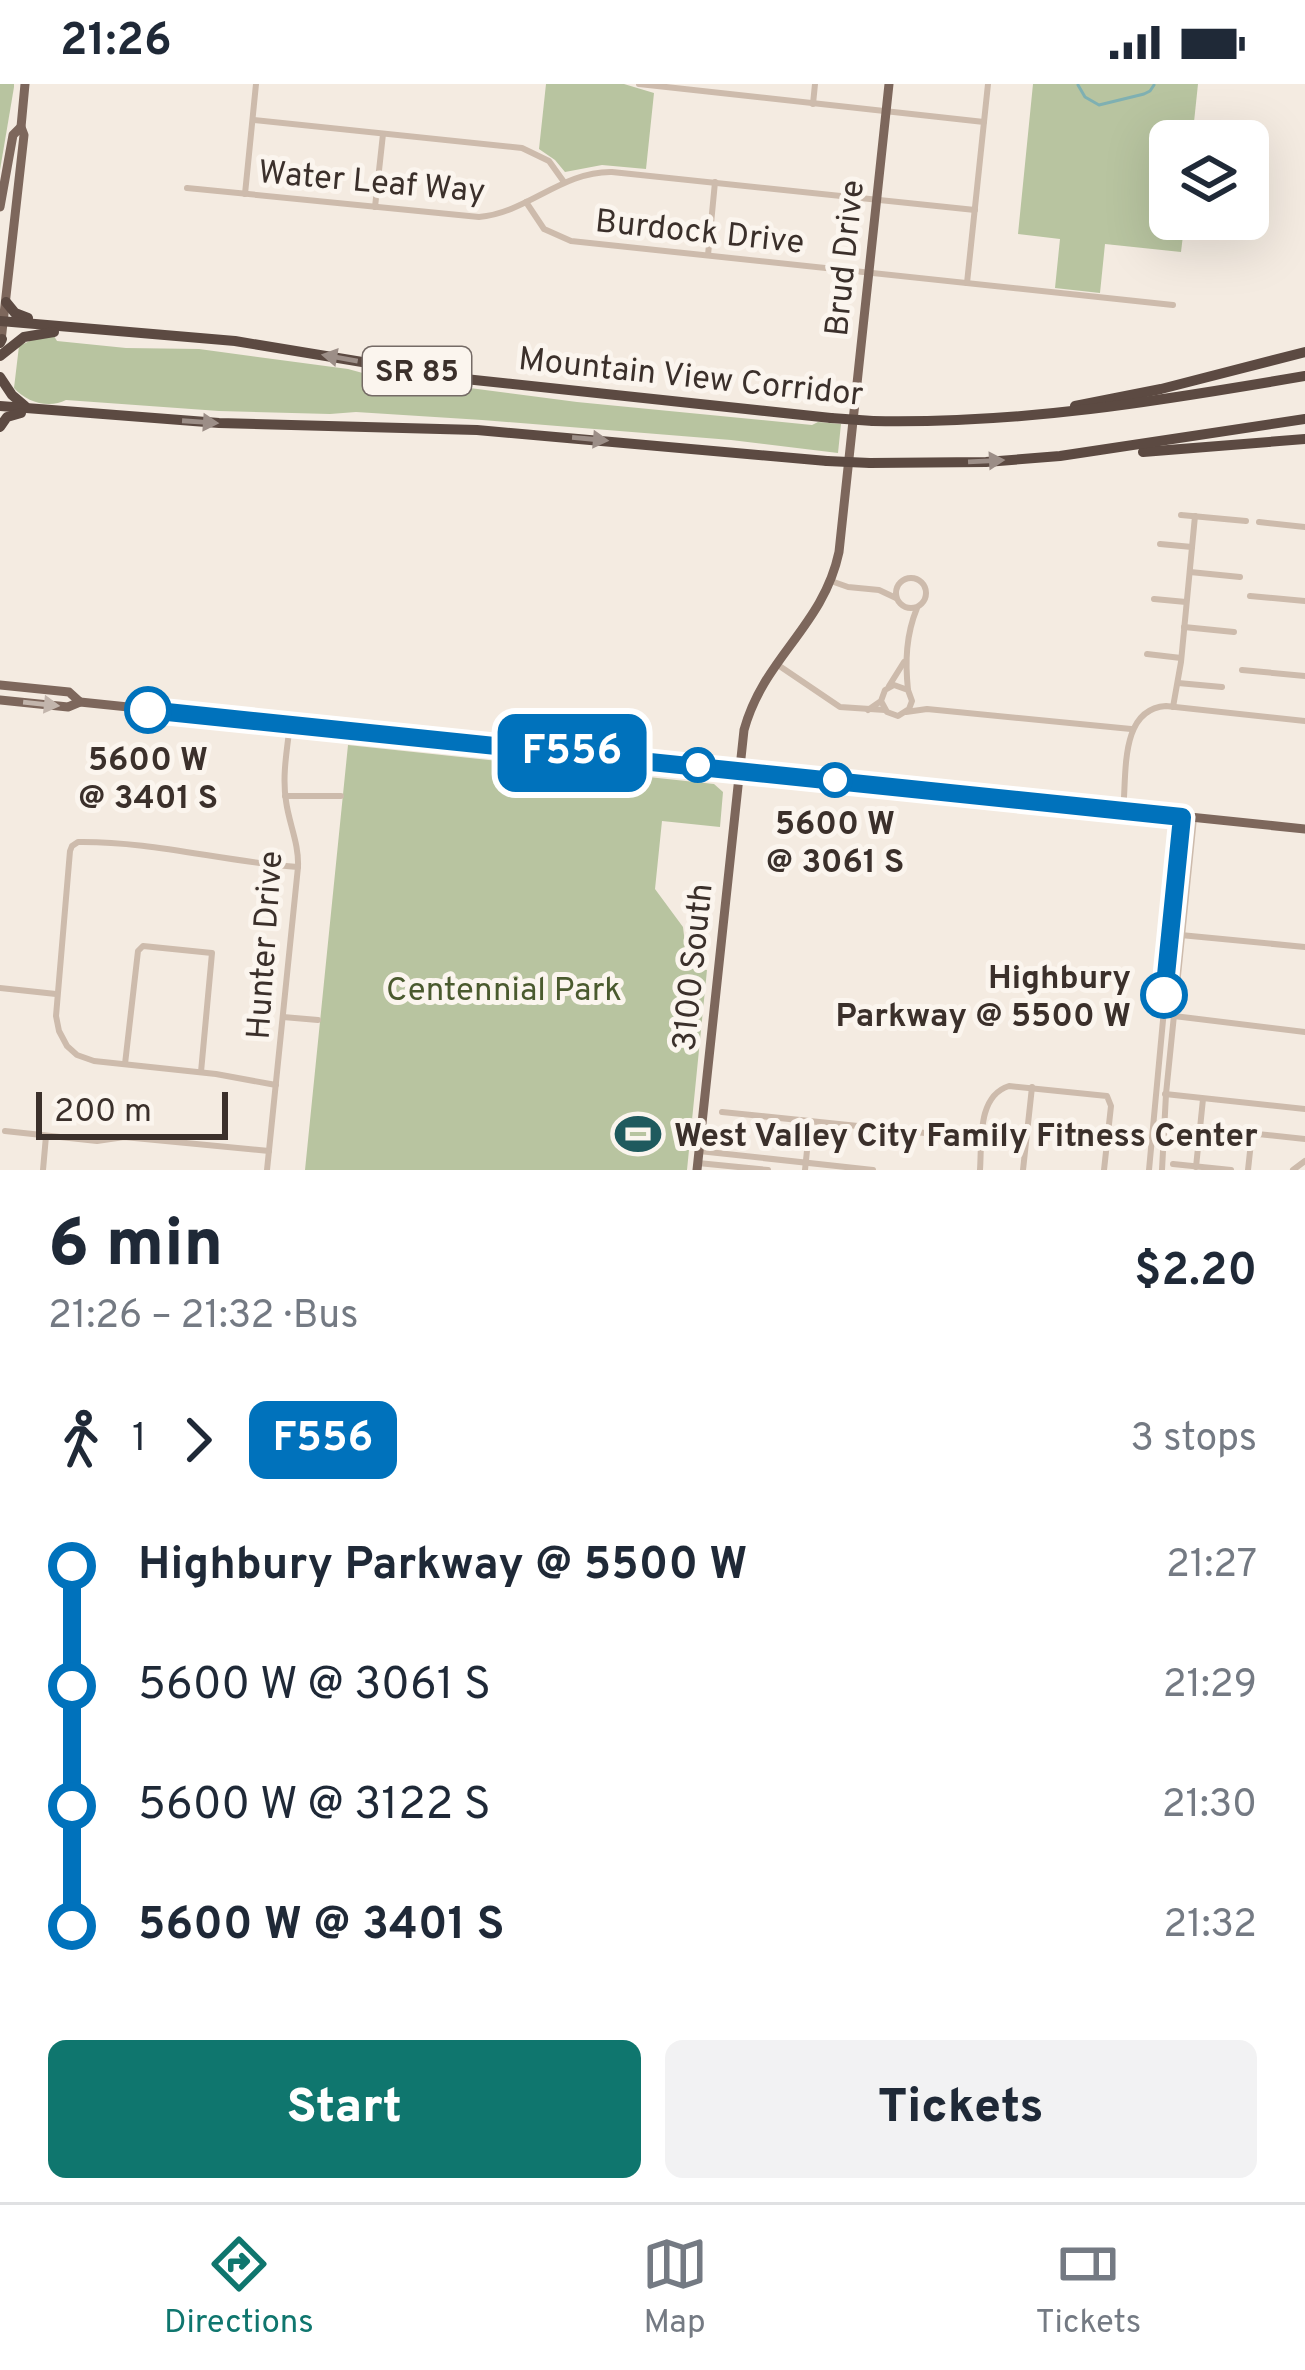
<!DOCTYPE html>
<html lang="en">
<head>
<meta charset="utf-8">
<style>
	:root { --surface:#fff; --page:#f2f2f3; --text:#1f2937; --muted:#747a83; --line:#e0e1e3; --accent:#0f766e }
	body { margin:0; font-family:Overpass,sans-serif; background:var(--page); color:var(--text); height:100vh; display:flex; flex-direction:column; font-size:45px; white-space:nowrap }
	* { box-sizing:border-box; margin:0 }
	p { font-size:39px; color:var(--muted) }
	.icon { flex:none; width:66px; height:66px; fill:none; stroke:currentColor; stroke-width:2; stroke-linecap:round; stroke-linejoin:round }
	.map { position:relative; height:1086px; overflow:hidden }
	.sheet { display:flex; flex-direction:column; background:var(--surface); flex:1 }
	.sheet>* { flex:none }
	.badge { padding:0 24px; border-radius:18px; font-size:42px; line-height:78px }
	.tools { position:absolute; left:1149px; top:36px; display:grid; gap:24px }
	.tools a { display:grid; place-items:center; width:120px; height:120px; border-radius:18px; background:var(--surface); box-shadow:0 12px 48px #0002; font-size:60px }
	.scale { position:absolute; left:36px; bottom:30px; width:192px; box-sizing:border-box; padding-left:12px; border:6px solid #3b302b; border-top:0; font-size:33px; line-height:42px; white-space:nowrap; color:#3b302b; -webkit-text-stroke:9px #fbf5ee; paint-order:stroke }
	.map>.badge { position:absolute; translate:-50% -50%; box-shadow:0 0 0 6px #fff }
	.legs { display:flex; align-items:center; gap:18px; height:132px; padding:0 48px; font-size:39px }
	.legs p { margin-inline-start:auto }
	.head { display:flex; align-items:center; justify-content:space-between; height:204px; padding:0 48px }
	h1 { font-size:66px; font-weight:800; line-height:90px }
	.cta { display:flex; gap:24px; margin-top:auto; padding:24px 48px }
	.cta a { flex:1; height:138px; border-radius:18px; background:var(--accent); color:#fff; font-size:48px; font-weight:800; line-height:138px; text-align:center }
	.cta a+a { background:var(--page); color:var(--text) }
	ul { padding:0 48px; list-style:none }
	li { display:flex; align-items:center; gap:42px; height:120px; font-size:45px }
	li i { display:grid; place-items:center; width:18px; height:100%; margin:0 15px; background:currentColor }
	li i::after { content:''; width:30px; height:30px; margin:-15px; border:9px solid; border-radius:50%; background:var(--surface) }
	li p { margin-inline-start:auto }
	li:first-child i { background:linear-gradient(#0000 50%,currentColor 0) }
	li:last-child i { background:linear-gradient(currentColor 50%,#0000 0) }
	.status { display:flex; justify-content:space-between; align-items:center; height:84px; padding:0 60px; background:var(--surface); direction:ltr }
	.status svg { height:33px; fill:currentColor }
	.tabs { display:flex; justify-content:space-around; align-items:center; height:168px; border-top:3px solid var(--line); background:var(--surface); font-size:33px; color:var(--muted) }
	.tabs a { display:grid; justify-items:center; gap:6px }
	.tabs .on { color:var(--accent) }
	.map>svg:first-child { display:block }
	.green { fill:#b8c4a0 }
	.lines { fill:none; stroke-linecap:round; stroke-linejoin:round }
	.stream { stroke:#7fb0b2; stroke-width:3 }
	.minor { stroke:#cdbbac; stroke-width:6 }
	.major { stroke:#7d675c; stroke-width:9 }
	.highway { stroke:#5c4a42; stroke-width:10 }
	.highway-bridge { stroke:#5c4a42; stroke-width:10 }
	.oneway { fill:#9c8e87 }
	.oneway2 { fill:#c2b5ac }
	.line-1-casing { stroke:#fff; stroke-width:27 }
	.line-1 { stroke:#0072bc; stroke-width:18 }
	.stop-1-dot { fill:#fff; stroke:#0072bc; stroke-width:6 }
	.labels { text-anchor:middle; stroke-width:10; stroke-linejoin:round; paint-order:stroke }
	.shield { fill:#fbf5ee; stroke:#756b66; stroke-width:3 }
	.shield-label { font-size:30px; font-weight:bold; fill:#3b302b }
	.street-label { font-size:33px; fill:#3b302b; stroke:#fbf5ee }
	.stop-label { font-size:33px; font-weight:bold; fill:#3b302b; stroke:#fbf5ee }
	.park-label { font-size:33px; fill:#4a5a2e; stroke:#fbf5ee }
	.poi-label { font-size:33px; font-weight:bold; fill:#3b302b; stroke:#fbf5ee; text-anchor:start }
</style>
</head>
<body>
<div class="status"><b>21:26</b><svg viewBox="0 0 49 12"><path d="M0 12V9h3v3zM5 12V6h3v6zM10 12V3h3v9zM15 12V0h3v12zM26 1h20v11H26zM47 4h2v5h-2z"/></svg></div>
<div class="map">
<svg width="1305" height="1086" viewBox="0 0 1305 1086">
	<rect width="100%" height="100%" fill="#f4ebe1"/>
	<g class="green">
		<polygon points="0,0 14,0 14,3 0,86"/>
		<polygon points="546,0 624,0 654,9 646,85 602,81 565,88 555,76 539,65"/>
		<polygon points="1033,0 1198,0 1192,57 1170,57 1170,135 1185,135 1181,168 1105,160 1100,209 1055,204 1060,155 1018,150"/>
		<path d="M54 252 57 257 126 264 199 265 348 285 370 291 577 318 812 341 818 338 841 340 838 369 731 356 482 336 356 328 330 330 219 327 66 316C49 325 26 318 14 304L19 262 36 254Z"/>
		<polygon points="348,661 714,700 723,708 720,743 662,737 655,805 683,843 688,884 707,886 687,1086 305,1086"/>
	</g>
	<g class="lines">
		<polyline class="stream" points="1078,1 1085,13 1099,21 1144,10 1150,7 1154,1"/>
		<g class="minor">
			<polyline points="639,0 984,38"/>
			<polyline points="813,20 815,0"/>
			<polyline points="253,36 522,64 549,77 564,98"/>
			<path d="M187 104 479 133C527 129 562 87 612 88L975 126"/>
			<polyline points="245,110 256,0"/>
			<polyline points="526,118 544,145 571,157 1173,221"/>
			<polyline points="375,123 383,50"/>
			<polyline points="708,171 715,98"/>
			<polyline points="967,199 988,0"/>
			<polyline points="1181,431 1246,437"/>
			<polyline points="1259,438 1305,443"/>
			<polyline points="1160,460 1192,463"/>
			<polyline points="1190,488 1240,493"/>
			<circle cx="911" cy="509" r="15"/>
			<polyline points="831,497 848,503 879,506 896,514"/>
			<polyline points="1250,512 1305,517"/>
			<polyline points="1154,515 1186,518"/>
			<polyline points="1184,543 1234,548"/>
			<polyline points="1147,570 1181,574"/>
			<polyline points="778,581 840,623 885,626"/>
			<polyline points="1242,586 1305,592"/>
			<polyline points="1178,599 1222,603"/>
			<polyline points="889,602 904,578"/>
			<path d="M908 606C905 577 906 551 917 524"/>
			<polyline points="1173,623 1181,578 1195,432"/>
			<polyline points="868,626 881,617 885,606 894,601 908,606 912,617 909,625 898,632 887,628 881,617"/>
			<polyline points="906,628 927,625 1131,645"/>
			<polyline points="285,712 341,712"/>
			<path d="M1123 727C1127 691 1119 625 1166 622L1305 637"/>
			<polyline points="1170,850 1305,863"/>
			<polyline points="0,904 56,910"/>
			<polyline points="1174,932 1305,948"/>
			<polyline points="283,933 318,936"/>
			<polyline points="125,980 138,867 143,862 212,869 201,988"/>
			<path d="M276 1001 216 990 94 977 77 971 67 962 59 947 56 932 70 767 72 762 78 758C152 757 225 778 298 783"/>
			<polyline points="1165,1010 1305,1025"/>
			<polyline points="722,1028 983,1055"/>
			<polyline points="5,1047 97,1057 124,1053 269,1067"/>
			<polyline points="1239,1048 1305,1055"/>
			<polyline points="699,1067 873,1086"/>
			<polyline points="698,1079 768,1086"/>
			<polyline points="1173,1080 1231,1086"/>
			<polyline points="1196,1083 1203,1015"/>
			<polyline points="43,1086 46,1052"/>
			<path d="M267 1086 298 783C299 759 289 740 286 717 282 692 287 666 290 640"/>
			<polyline points="805,1086 810,1037"/>
			<path d="M980 1086C982 1057 977 1012 1009 1002L1107 1012 1111 1022 1104 1086"/>
			<polyline points="1023,1086 1032,1003"/>
			<polyline points="1149,1086 1182,733"/>
			<polyline points="1162,1086 1166,1010 1194,734"/>
			<polyline points="1248,1086 1252,1049"/>
			<polyline points="1293,1086 1305,1077"/>
		</g>
		<g class="major">
			<polyline points="0,123 13,51 21,43"/>
			<polyline points="1,257 24,51 21,43 25,0"/>
			<polyline points="0,601 69,608 80,618"/>
			<polyline points="0,616 68,623 80,618 1305,745"/>
			<path d="M697 1086 744 646C764 573 823 543 839 468L889 0"/>
		</g>
		<g class="highway">
			<polyline points="6,218 15,229 28,234"/>
			<polyline points="0,237 235,257 465,295 831,334"/>
			<polyline points="0,259 2,255"/>
			<polyline points="0,272 24,253 54,248"/>
			<polyline points="0,293 12,311 25,322"/>
			<polyline points="0,322 219,339 477,346 827,377"/>
			<polyline points="1075,322 1161,305 1305,268"/>
			<path d="M873 337C1022 340 1159 317 1305 292"/>
			<polyline points="0,343 7,333 21,329"/>
			<polyline points="1143,368 1305,355"/>
			<polyline points="870,379 986,378 1060,372 1305,335"/>
		</g>
		<g class="highway-bridge">
			<polyline points="831,334 873,337"/>
			<polyline points="827,377 870,379"/>
		</g>
	</g>
	<defs><path id="oneway-solid" d="M-6-.8H1V-3.2L6.5 0L1 3.2V.8H-6Z" transform="scale(3)"/></defs>
	<g class="oneway">
		<use href="#oneway-solid" transform="translate(340 274) rotate(-170)"/>
		<use href="#oneway-solid" transform="translate(200 338) rotate(4)"/>
		<use href="#oneway-solid" transform="translate(590 355) rotate(5)"/>
		<use href="#oneway-solid" transform="translate(986 377) rotate(-3)"/>
	</g>
	<use class="oneway2" href="#oneway-solid" transform="translate(41 620) rotate(6)"/>
	<g class="lines">
		<g class="line-1-casing">
			<polyline id="line-1" points="148,626 1182,733 1164,911"/>
		</g>
		<use href="#line-1" class="line-1"/>
	</g>
	<defs>
		<g id="stadium-bare" transform="scale(3.6)"><path d="M0-5a6.5 5 0 1 0 0 10a6.5 5 0 1 0 0-10ZM-3.5-1.8h7v3.6h-7Z" fill="#1f5a5e" stroke="#fbf5ee" stroke-width="2.5" paint-order="stroke"/></g>
	</defs>
	<g fill-rule="evenodd">
		<use href="#stadium-bare" x="638" y="1050"/>
	</g>
	<g class="stop-1-dot">
		<circle cx="148" cy="626" r="21"/>
		<circle cx="698" cy="681" r="15"/>
		<circle cx="835" cy="696" r="15"/>
		<circle cx="1164" cy="911" r="21"/>
	</g>
	<g class="labels">
		<rect class="shield" x="363" y="263" width="108" height="48" rx="9"/>
		<g class="shield-label">
			<text x="417" y="297">SR 85</text>
		</g>
		<g class="street-label">
			<text transform="translate(372 96) rotate(5)" y="12">Water Leaf Way</text>
			<text transform="translate(700 146) rotate(6)" y="12">Burdock Drive</text>
			<text transform="translate(843 174) rotate(-84)" y="12">Brud Drive</text>
			<text transform="translate(691 291) rotate(6)" y="12">Mountain View Corridor</text>
			<text transform="translate(263 861) rotate(-86)" y="12">Hunter Drive</text>
			<text transform="translate(691 883) rotate(-84)" y="12">3100 South</text>
		</g>
		<g class="stop-label">
			<text x="148" y="686">5600 W<tspan x="148" dy="38">@ 3401 S</tspan></text>
			<text x="835" y="750">5600 W<tspan x="835" dy="38">@ 3061 S</tspan></text>
			<text x="1131" y="904" text-anchor="end">Highbury<tspan x="1131" dy="38">Parkway @ 5500 W</tspan></text>
		</g>
		<g class="park-label">
			<text x="504" y="916">Centennial Park</text>
		</g>
		<g class="poi-label">
			<text x="674" y="1062">West Valley City Family Fitness Center</text>
		</g>
	</g>
</svg>
<div class="tools">
<a><svg class="icon" aria-label="layers" viewBox="0 0 24 24"><path d="M12 4l9 5-9 5-9-5zM3 14l9 5 9-5"/></svg></a>
</div>
<div class="scale">200 m</div>
<b class="badge" style="left:572px;top:669px;background:#0072bc;color:#fff">F556</b>
</div>
<section class="sheet">
<div class="head"><div><h1>6 min</h1><p>21:26 – 21:32 · Bus</p></div><b>$2.20</b></div>
<div class="legs"><svg class="icon" aria-label="walk" viewBox="0 0 24 24"><circle cx="13" cy="4" r="2"/><path d="M13 8l-2 6 4 7M11 14l-3 7M7 12l3-4h3l4 4"/></svg>1<svg class="icon" aria-label="forward" viewBox="0 0 24 24"><path d="M9 5l7 7-7 7"/></svg><b class="badge" style="background:#0072bc;color:#fff">F556</b><p>3 stops</p></div>
<ul>
<li><i style="color:#0072bc"></i><b>Highbury Parkway @ 5500 W</b><p>21:27</p></li>
<li><i style="color:#0072bc"></i><span>5600 W @ 3061 S</span><p>21:29</p></li>
<li><i style="color:#0072bc"></i><span>5600 W @ 3122 S</span><p>21:30</p></li>
<li><i style="color:#0072bc"></i><b>5600 W @ 3401 S</b><p>21:32</p></li>
</ul>
<div class="cta"><a>Start</a><a>Tickets</a></div>
</section>
<nav class="tabs">
<a class="on"><svg class="icon" aria-label="directions" viewBox="0 0 24 24"><path d="M12 3l9 9-9 9-9-9zM9 14v-3h6M13 9l2 2-2 2"/></svg>Directions</a>
<a><svg class="icon" aria-label="map" viewBox="0 0 24 24"><path d="M3 6l6-2 6 2 6-2v14l-6 2-6-2-6 2zM9 4v14M15 6v14"/></svg>Map</a>
<a><svg class="icon" aria-label="tickets" viewBox="0 0 24 24"><path d="M3 7h18v10H3zM15 7v10"/></svg>Tickets</a>
</nav>
</body>
</html>
